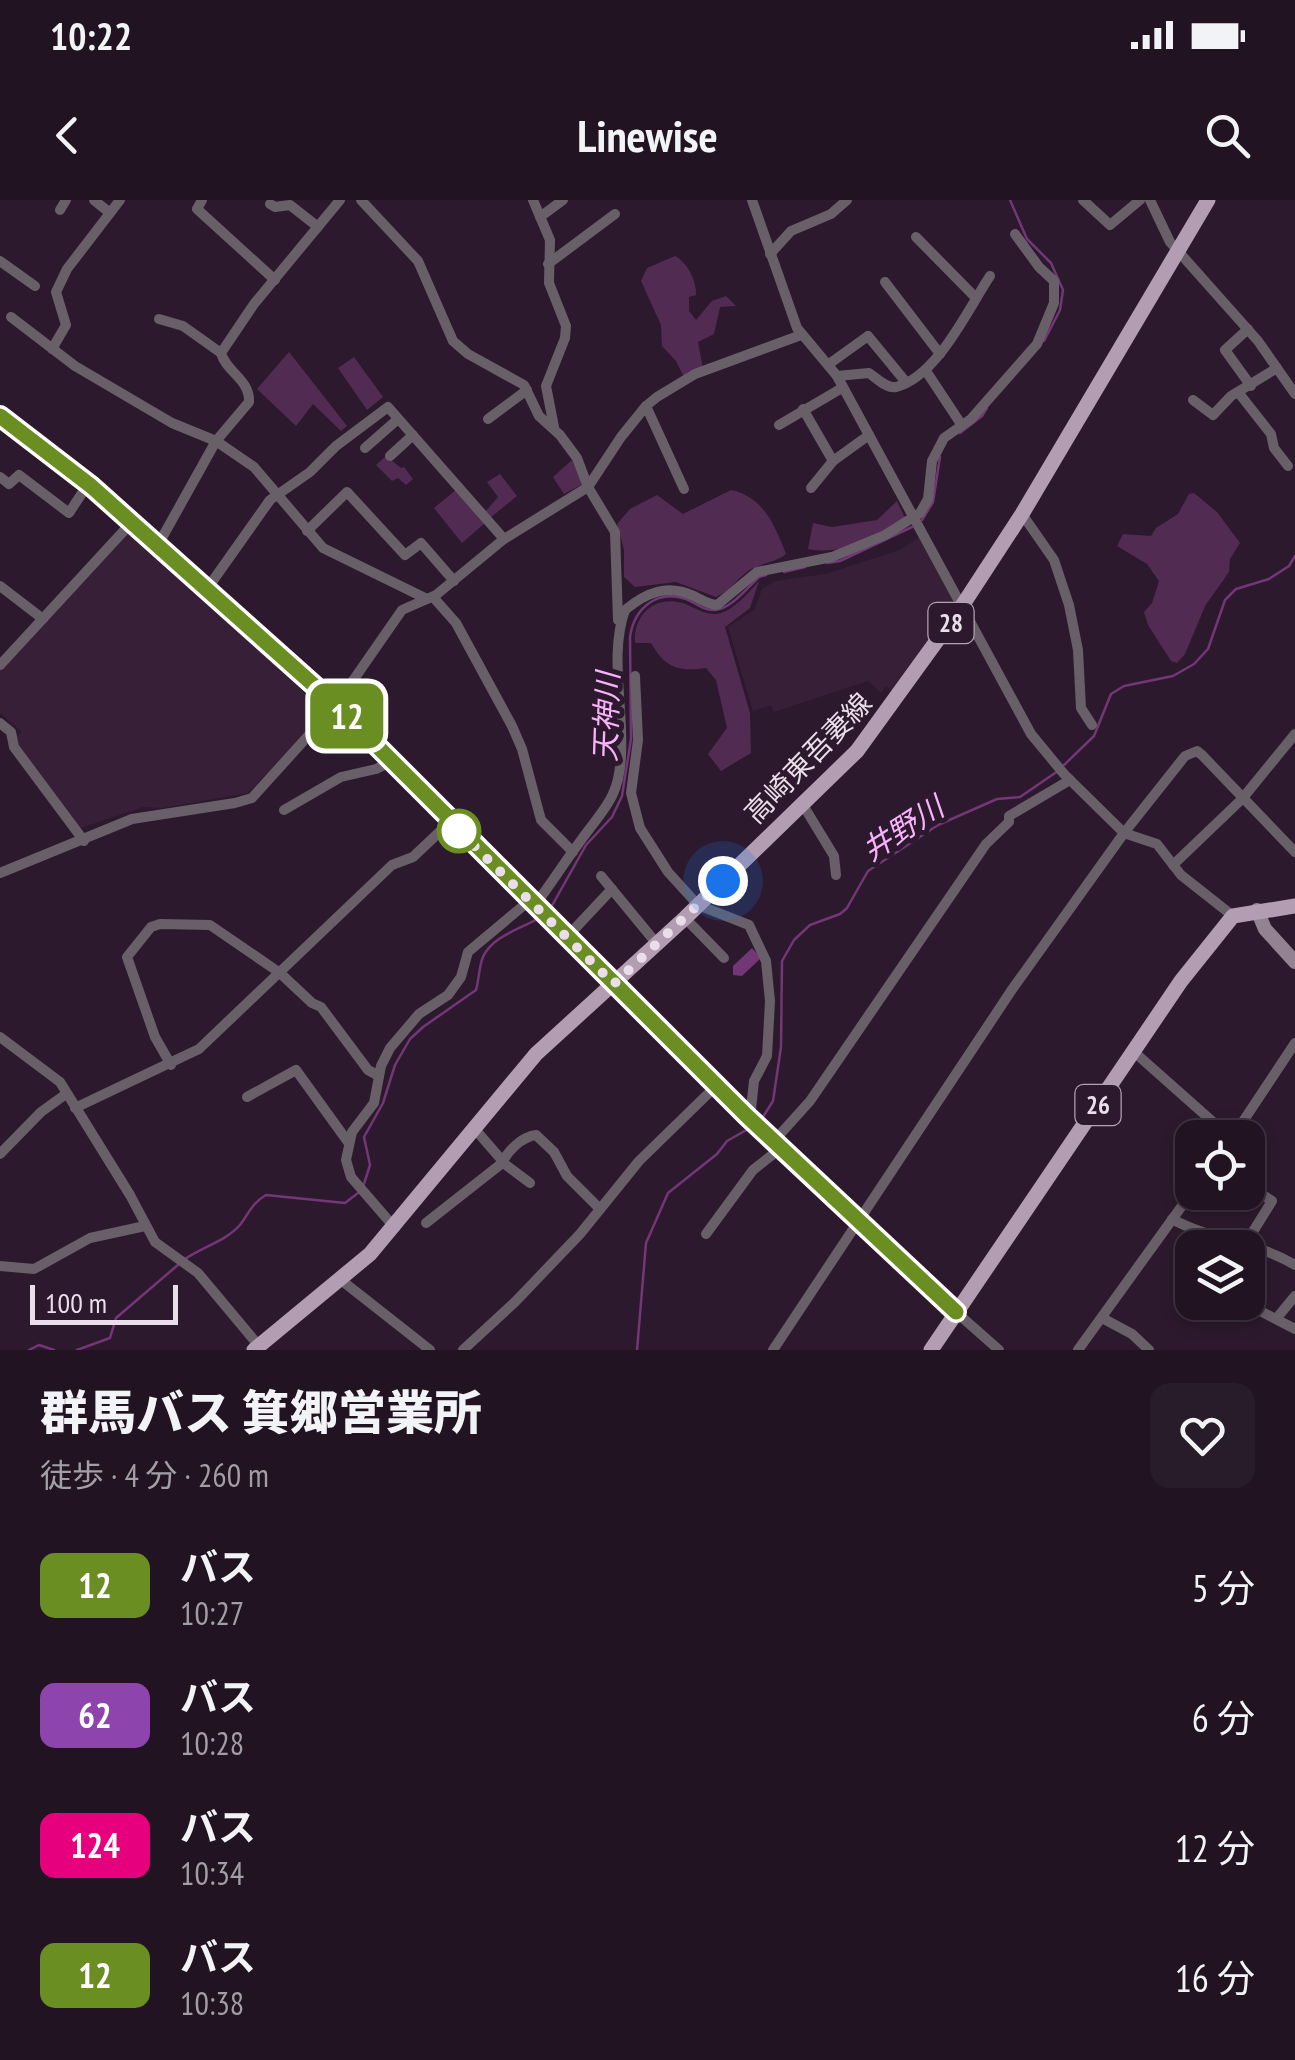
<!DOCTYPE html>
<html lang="ja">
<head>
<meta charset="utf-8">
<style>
	:root { --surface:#211322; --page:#291c2a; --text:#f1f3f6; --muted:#a29ea5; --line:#3e3240 }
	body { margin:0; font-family:"PT Sans Narrow","Noto Sans JP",sans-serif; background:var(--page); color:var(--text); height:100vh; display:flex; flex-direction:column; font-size:38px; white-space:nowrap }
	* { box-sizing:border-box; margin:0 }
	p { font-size:32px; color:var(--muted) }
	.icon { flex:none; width:55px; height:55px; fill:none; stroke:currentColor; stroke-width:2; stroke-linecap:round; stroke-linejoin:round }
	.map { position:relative; height:1150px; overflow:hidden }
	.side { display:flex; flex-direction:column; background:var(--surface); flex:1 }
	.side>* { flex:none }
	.badge { padding:0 20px; border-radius:15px; font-size:35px; line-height:65px }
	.fabs { position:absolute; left:1175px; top:920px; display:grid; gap:20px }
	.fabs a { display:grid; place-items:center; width:90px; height:90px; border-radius:20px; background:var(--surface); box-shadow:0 5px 15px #0003,0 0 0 2px var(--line); font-size:50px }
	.scale { position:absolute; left:30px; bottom:25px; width:148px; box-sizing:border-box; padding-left:10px; border:5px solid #ebdeeb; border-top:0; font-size:28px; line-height:35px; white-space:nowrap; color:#ebdeeb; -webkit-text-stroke:8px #2c192d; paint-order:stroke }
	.you { position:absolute; width:50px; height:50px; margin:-25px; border:8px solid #fff; border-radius:50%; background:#1a73e8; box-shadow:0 0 0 15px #1a73e833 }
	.map>.badge { position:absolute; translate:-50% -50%; box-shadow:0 0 0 5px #fff }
	.round { display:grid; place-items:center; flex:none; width:105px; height:105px; border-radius:20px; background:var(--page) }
	.head { display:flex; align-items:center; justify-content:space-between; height:170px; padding:0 40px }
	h1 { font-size:48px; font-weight:800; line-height:75px }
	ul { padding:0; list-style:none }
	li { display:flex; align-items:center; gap:30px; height:130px; padding:0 40px }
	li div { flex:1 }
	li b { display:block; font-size:38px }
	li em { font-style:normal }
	li .badge { min-width:110px; font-weight:700; text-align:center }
	.status { display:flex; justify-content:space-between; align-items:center; height:70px; padding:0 50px; background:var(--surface); direction:ltr }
	.status svg { height:28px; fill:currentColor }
	header { display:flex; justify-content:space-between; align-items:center; height:130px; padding:0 40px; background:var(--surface); font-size:45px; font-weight:800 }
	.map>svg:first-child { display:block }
	.built { fill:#371f38 }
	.green { fill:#522b53 }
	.water { fill:#733676 }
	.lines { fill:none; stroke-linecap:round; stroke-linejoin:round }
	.stream { stroke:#733676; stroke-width:2.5 }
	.street { stroke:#695f69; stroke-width:10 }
	.secondary { stroke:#928292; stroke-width:14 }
	.primary { stroke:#b29db2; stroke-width:15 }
	.line-casing { stroke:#fff; stroke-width:22 }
	.line { stroke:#6b8e23; stroke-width:15 }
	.walk { stroke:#ebdeeb; stroke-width:10; stroke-dasharray:0 18 }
	.stop-dot { fill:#fff; stroke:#6b8e23; stroke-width:5 }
	.labels { text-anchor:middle; stroke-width:10; stroke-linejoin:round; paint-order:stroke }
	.shield { fill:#2c192d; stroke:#b2a3b2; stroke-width:2.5 }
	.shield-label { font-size:25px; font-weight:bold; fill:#ebdeeb }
	.street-label { font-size:28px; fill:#ebdeeb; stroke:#2c192d }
	.water-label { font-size:30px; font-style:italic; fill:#f8b2fa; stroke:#2c192d }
</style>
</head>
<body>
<div class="status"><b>10:22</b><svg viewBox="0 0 49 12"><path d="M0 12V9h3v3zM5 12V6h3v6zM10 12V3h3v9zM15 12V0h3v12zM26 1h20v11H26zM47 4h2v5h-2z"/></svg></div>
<header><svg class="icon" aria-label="back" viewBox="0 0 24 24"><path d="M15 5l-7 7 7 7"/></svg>Linewise<svg class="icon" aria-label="search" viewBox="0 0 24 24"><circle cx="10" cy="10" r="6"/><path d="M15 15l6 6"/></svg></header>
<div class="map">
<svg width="1295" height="1150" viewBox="0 0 1295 1150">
	<rect width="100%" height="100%" fill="#2c192d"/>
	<g class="built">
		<polygon points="129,330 326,512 248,593 163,608 143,607 78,629 17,543 17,536 22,532 0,513 0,469"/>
		<polygon points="920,337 954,398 954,407 895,494 886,486 881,493 868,481 774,512 771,505 753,511 728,427 755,409 762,389 775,381 825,374 900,350"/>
	</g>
	<g class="green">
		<path d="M675 56C687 62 697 81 696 95L689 97V111L696 120 712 101 726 96 736 106 720 107 714 134 698 142 704 174 686 181 676 161 662 146 661 125 641 81 647 68Z"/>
		<polygon points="289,152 347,226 341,231 313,204 296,226 257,189"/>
		<polygon points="354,157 383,197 367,210 338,168"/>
		<polygon points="386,256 401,268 404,267 413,279 406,285 398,278 392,281 376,265"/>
		<polygon points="572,260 581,271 583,284 564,294 553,277"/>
		<polygon points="500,274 517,296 490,318 485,312 498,297 487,282"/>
		<polygon points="457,289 485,323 462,343 434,308"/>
		<path d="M731 290C764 297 775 326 786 354 775 363 760 363 748 371 736 380 730 391 716 397L676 382 635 387 624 377V350L617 324 630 309 657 295 683 314Z"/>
		<polygon points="1194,293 1217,312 1240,343 1230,359 1229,372 1205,406 1185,454 1177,463 1171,461 1148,425 1144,412 1152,403 1159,381 1147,364 1117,346 1123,334 1151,336 1156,328 1178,314 1189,294"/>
		<path d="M897 301 905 318C877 337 844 356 808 349L813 323 832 327 877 320Z"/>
		<path d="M759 381 750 408 725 427 750 513 751 553 721 571 708 554 727 528 716 480 706 468C679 472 665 468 651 443H635C633 418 651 397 678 402 692 404 701 415 716 414 733 412 748 393 759 381Z"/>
	</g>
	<polygon class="water" points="752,748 761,758 742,776 733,775 733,766"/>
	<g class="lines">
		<g class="stream">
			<polyline points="1010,0 1027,39 1051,63 1063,90 1060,110 1044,141"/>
			<polyline points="960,233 982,216 987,208"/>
			<polyline points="922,320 933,302 940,257"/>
			<polyline points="827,363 840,361 912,327"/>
			<polyline points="784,372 805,367"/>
			<polyline points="1064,565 1094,536 1111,494 1124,486 1173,476 1194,464 1208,449 1225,400 1236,389 1269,379 1289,366 1295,356"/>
			<path d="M549 711 586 645 612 617 622 596 631 539 630 437C634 409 656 389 686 399 696 403 704 411 715 410 732 408 747 388 759 377L766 375"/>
			<polyline points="761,920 773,901 781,847 782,761 794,740 810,725 840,714 847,708 868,671 938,625 997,599 1020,597 1058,571"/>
			<path d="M363 987 370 965 364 937 383 903 395 865 410 839 423 827 476 790C479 780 479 766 483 757 492 736 521 729 539 718"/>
			<path d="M185 1059C202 1047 226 1041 240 1025 249 1013 252 1003 266 995L345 1003 358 993"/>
			<polyline points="29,1150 39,1145 54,1150"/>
			<polyline points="77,1150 110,1138 116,1118 179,1064"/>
			<polyline points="637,1150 646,1043 668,993 717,954 727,941 750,928"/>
		</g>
		<g class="street">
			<polyline points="94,0 110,13"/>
			<polyline points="202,0 197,9 275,80"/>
			<polyline points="361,0 418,61 453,141 468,154 524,185 539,216 560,235 577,258 588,287 615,332 618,420"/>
			<polyline points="533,0 550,40 549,83 566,126 565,138 546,186 554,227"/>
			<polyline points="752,0 797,128 837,176 1031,534 1064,574 1124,633 1157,644 1181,675 1233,716"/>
			<polyline points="1083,0 1110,25 1140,0"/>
			<polyline points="1150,0 1170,42 1258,141 1295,194"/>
			<polyline points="270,4 275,7 290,5 318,27"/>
			<polyline points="60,10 66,0"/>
			<polyline points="540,17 563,0"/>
			<polyline points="916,37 976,98"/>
			<polyline points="770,54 791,31 831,14 847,0"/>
			<polyline points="0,61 35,86"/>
			<polyline points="548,64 615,14"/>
			<polyline points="885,82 940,154"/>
			<polyline points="11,117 75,166 172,223 216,241 254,267 323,348 427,399"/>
			<polyline points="159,119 183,126 221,153"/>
			<polyline points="1248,129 1225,150 1251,186"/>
			<polyline points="52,149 66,125 56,92 67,69 120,0"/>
			<polyline points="829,164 868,136 905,181"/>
			<polyline points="926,171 961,224"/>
			<path d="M837 176 869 173C876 178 887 189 896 187 937 177 968 109 990 76"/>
			<polyline points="1238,192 1271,234 1274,248 1288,266"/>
			<polyline points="1193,200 1213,215 1231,196 1277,168"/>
			<polyline points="646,206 684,289"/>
			<polyline points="803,209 833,261"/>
			<polyline points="488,219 527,190"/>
			<polyline points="779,225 842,188"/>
			<polyline points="365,248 398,219"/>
			<polyline points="390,256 413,235"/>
			<polyline points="0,277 9,284 19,275 69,313 88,284"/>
			<polyline points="811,288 833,261 869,235"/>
			<polyline points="1022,314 1054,360 1069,405 1078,450 1081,508 1092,525"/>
			<polyline points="307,331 347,292 405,355 421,343 454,381"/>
			<path d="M158 345 216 241 249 202C250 179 226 172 221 153L254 104 340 0"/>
			<polyline points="0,386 43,419"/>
			<polyline points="207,389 270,300 310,272 336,246 388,207 504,339"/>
			<polyline points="433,397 456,423 512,526 522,549 541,620 573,652"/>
			<polyline points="0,465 132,322"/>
			<polyline points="635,476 638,540 631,593 640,628 668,672 698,705 749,725 766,761 770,801 767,856 754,881 751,909 747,916"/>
			<polyline points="0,523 11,532 14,547 84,641"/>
			<polyline points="803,605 834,656 836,675"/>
			<polyline points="284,610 341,577 376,569 391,562"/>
			<polyline points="1173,665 1242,599 1295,534"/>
			<polyline points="0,673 132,619 235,603 252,598 336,505 402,410 436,395 504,339 588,287 621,237 646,206 657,197 695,174 801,135"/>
			<polyline points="601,676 657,744"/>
			<path d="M534 706C550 686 563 664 579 643 602 610 619 600 621 556 624 509 609 454 625 410 647 392 667 384 694 396 702 400 707 404 717 405L757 372 832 357 885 335 920 313 928 299 932 261 944 238 971 219 1037 144 1054 103V81L1039 67 1015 34"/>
			<polyline points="685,718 724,758"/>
			<polyline points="566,738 612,689"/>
			<polyline points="0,837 60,882 130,995 155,1042 198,1073 259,1146"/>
			<polyline points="1133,851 1231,938"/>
			<polyline points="171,865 155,837 127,757 151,727 160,724 210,725 280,773 312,803 321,807 368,870 379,876"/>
			<polyline points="247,897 296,870 348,942"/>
			<polyline points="75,908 199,849 392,665 413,657 450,622"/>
			<polyline points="474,928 506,965 530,983"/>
			<polyline points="1232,938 1295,843"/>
			<polyline points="774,941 810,901 986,644 1009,622 1009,616 1070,580"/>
			<polyline points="0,954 41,912 66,894"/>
			<path d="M1172 1019C1212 1041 1258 1042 1295 1065"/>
			<path d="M426 1023 501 964C508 951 521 937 536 935L554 952 567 976 600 1009"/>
			<polyline points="395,1028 351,977 346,960 352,932 374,903 381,866 390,848 419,814 448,795 461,777 468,752 529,701"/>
			<polyline points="706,1034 753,970 781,948"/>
			<polyline points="1244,1046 1272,1001 1248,985"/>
			<polyline points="0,1066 34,1069 90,1038 145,1026"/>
			<polyline points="341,1080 430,1150"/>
			<polyline points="1243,1102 1295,1129"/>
			<polyline points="956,1112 999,1150"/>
			<polyline points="1104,1119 1132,1134 1149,1150"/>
			<polyline points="1276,1119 1295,1096"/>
			<polyline points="463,1150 515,1102 580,1034 639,961 716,886"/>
			<polyline points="773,1150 1011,791 1124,633 1185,556 1197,551 1202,555 1295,652"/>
			<polyline points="1078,1150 1192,992"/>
		</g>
		<polyline class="secondary" points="1257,710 1265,729 1295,762"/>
		<g class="primary">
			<polyline points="0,216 91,286 336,505 747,916 956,1112"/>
			<polyline points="254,1150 370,1054 536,854 685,718 857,551 962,406 1022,314 1208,0"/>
			<polyline points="931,1150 1181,781 1233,716 1295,706"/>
		</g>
	</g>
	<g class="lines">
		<g class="line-casing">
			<polyline id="line" points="0,216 91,286 336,505 747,916 956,1112"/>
		</g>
		<use href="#line" class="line"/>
		<polyline class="walk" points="459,631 454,626 614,784 723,681"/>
	</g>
	<circle class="stop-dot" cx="459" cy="631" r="20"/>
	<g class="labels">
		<g class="shield">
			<rect x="928.5" y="403" width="45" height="40" rx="8"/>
			<rect x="1075.5" y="885" width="45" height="40" rx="8"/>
		</g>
		<g class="shield-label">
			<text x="951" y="432">28</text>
			<text x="1098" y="914">26</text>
		</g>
		<g class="street-label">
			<text transform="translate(808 558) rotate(-46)" y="10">高崎東吾妻線</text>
		</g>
		<g class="water-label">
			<text transform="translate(607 517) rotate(-88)" y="10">天神川</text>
			<text transform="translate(903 629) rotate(-33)" y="10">井野川</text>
		</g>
	</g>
</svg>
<div class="fabs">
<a><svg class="icon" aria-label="locate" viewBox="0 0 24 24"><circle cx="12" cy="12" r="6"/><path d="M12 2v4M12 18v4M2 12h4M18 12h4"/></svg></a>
<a><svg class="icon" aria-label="layers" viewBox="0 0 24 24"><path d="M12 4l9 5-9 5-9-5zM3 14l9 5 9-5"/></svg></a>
</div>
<div class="scale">100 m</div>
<div class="you" style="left:723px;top:681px"></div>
<b class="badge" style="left:347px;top:516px;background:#6b8e23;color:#fff">12</b>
</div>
<section class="side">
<div class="head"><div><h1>群馬バス 箕郷営業所</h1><p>徒歩 · 4 分 · 260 m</p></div><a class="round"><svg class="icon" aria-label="heart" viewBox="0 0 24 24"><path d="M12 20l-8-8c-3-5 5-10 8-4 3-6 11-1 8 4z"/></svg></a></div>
<ul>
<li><span class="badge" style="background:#6b8e23;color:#fff">12</span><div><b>バス</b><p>10:27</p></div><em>5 分</em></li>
<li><span class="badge" style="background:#8e44ad;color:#fff">62</span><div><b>バス</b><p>10:28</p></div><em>6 分</em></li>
<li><span class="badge" style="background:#e6007e;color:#fff">124</span><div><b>バス</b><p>10:34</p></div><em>12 分</em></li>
<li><span class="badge" style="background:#6b8e23;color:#fff">12</span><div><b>バス</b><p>10:38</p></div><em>16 分</em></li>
</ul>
</section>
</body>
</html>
